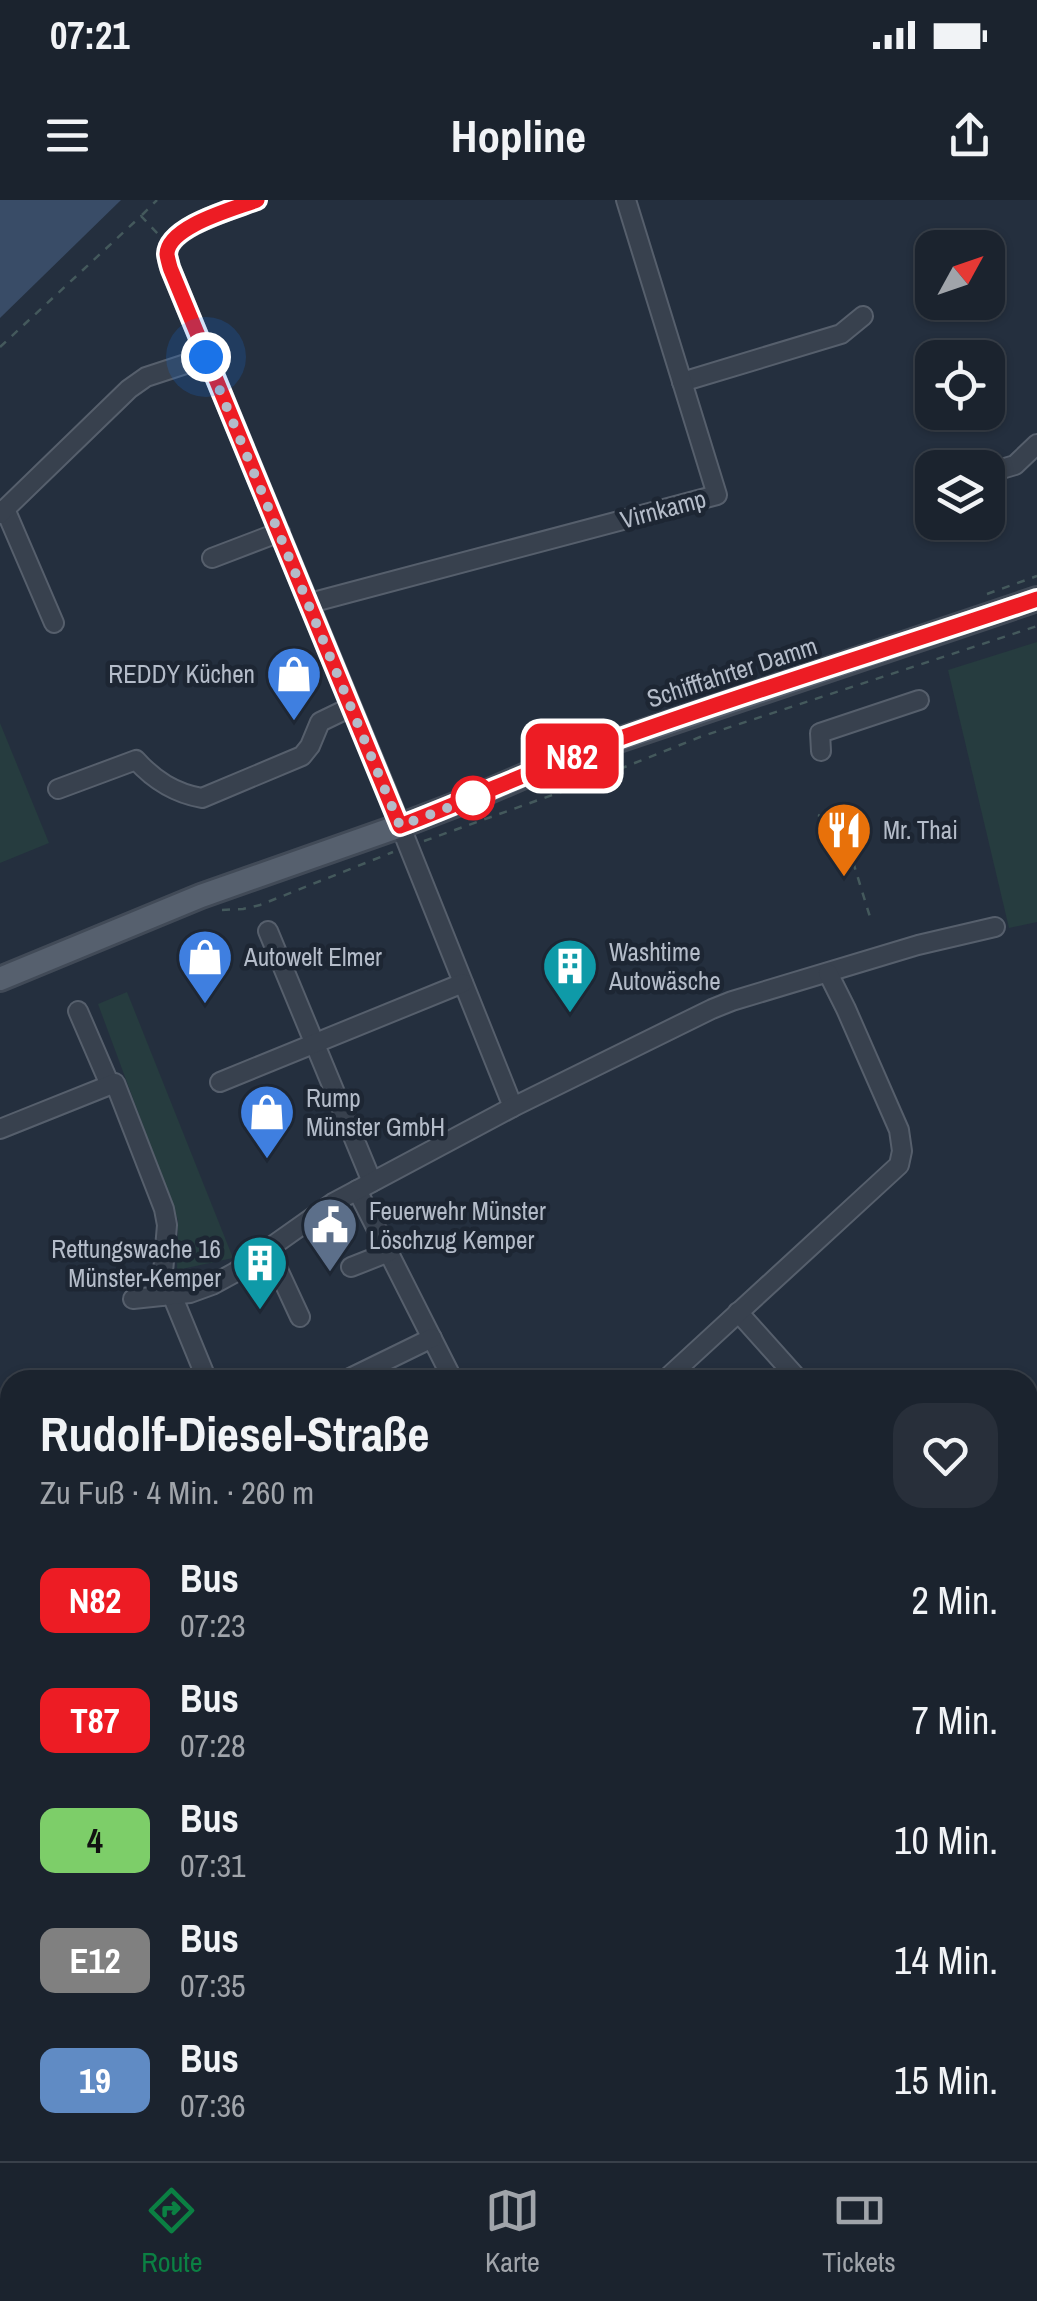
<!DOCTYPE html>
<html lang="de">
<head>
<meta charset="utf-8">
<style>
	:root { --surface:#1b232e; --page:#282f3a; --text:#f1f3f6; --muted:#a0a4aa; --line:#39404a; --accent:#0b8043 }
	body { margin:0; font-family:"Archivo Narrow",sans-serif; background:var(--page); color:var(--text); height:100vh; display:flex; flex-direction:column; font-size:38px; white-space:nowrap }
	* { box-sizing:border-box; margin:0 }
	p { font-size:32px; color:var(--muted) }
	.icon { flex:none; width:55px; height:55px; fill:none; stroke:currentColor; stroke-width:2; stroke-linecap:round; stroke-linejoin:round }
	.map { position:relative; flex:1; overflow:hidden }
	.details { position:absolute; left:0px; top:1170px; width:1038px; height:792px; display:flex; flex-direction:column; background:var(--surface); border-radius:30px 30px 0 0; box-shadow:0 2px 8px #0004,0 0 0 2px var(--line) }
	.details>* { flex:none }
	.badge { padding:0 20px; border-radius:15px; font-size:35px; line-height:65px }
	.needle { width:65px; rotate:50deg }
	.controls { position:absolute; left:915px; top:30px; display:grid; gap:20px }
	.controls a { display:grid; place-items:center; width:90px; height:90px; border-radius:20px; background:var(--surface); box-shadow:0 2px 8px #0004,0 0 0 2px var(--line); font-size:50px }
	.you { position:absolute; width:50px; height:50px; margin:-25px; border:8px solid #fff; border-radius:50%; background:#1a73e8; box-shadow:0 0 0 15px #1a73e833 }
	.map>.badge { position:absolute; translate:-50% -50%; box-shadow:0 0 0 5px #fff }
	.round { display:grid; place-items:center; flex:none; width:105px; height:105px; border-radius:30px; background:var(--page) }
	.overview { display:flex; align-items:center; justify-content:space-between; height:170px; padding:0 40px }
	h1 { font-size:48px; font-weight:700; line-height:75px }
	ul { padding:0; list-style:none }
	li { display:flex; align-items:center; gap:30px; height:120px; padding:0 40px }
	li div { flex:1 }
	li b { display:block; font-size:38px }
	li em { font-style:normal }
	li .badge { min-width:110px; font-weight:700; text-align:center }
	.status { display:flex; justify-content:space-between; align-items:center; height:70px; padding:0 50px; background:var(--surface); direction:ltr }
	.status svg { height:28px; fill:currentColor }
	header { display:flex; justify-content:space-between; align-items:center; height:130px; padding:0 40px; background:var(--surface); font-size:45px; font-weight:700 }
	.menu { display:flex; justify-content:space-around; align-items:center; height:140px; border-top:2px solid var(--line); background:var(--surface); font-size:28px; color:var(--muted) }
	.menu a { display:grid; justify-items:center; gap:5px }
	.menu .current { color:var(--accent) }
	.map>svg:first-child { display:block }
	.green { fill:#263c3f }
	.water { fill:#394c67 }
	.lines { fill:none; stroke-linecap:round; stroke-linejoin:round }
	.stream { stroke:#394c67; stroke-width:5 }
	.minor-casing { stroke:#565f6c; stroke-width:22 }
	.major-casing { stroke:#414a57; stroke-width:28 }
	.path { stroke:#44595c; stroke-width:2.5; stroke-dasharray:8 8; stroke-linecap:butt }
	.minor { stroke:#38414e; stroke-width:18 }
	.major { stroke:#56606e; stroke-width:22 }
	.line-casing { stroke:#fff; stroke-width:22 }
	.line { stroke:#ed1c24; stroke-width:15 }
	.walk { stroke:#b4bcc9; stroke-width:10; stroke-dasharray:0 18 }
	.stop-dot { fill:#fff; stroke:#ed1c24; stroke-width:5 }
	.labels { text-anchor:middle; stroke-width:9; stroke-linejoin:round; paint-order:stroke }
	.street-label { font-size:25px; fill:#b4bcc9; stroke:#1d2633 }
	.poi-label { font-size:25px; fill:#b4bcc9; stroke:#1d2633; text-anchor:start }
</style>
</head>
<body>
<div class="status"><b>07:21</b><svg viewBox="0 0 49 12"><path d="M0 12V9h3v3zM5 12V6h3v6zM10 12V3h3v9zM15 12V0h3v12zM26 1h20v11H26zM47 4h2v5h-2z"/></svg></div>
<header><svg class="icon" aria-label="menu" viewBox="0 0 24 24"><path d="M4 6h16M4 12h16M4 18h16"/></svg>Hopline<svg class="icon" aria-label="share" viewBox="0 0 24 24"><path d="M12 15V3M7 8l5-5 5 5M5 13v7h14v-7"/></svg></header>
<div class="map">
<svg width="1037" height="1961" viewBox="0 0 1037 1961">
	<rect width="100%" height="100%" fill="#242f3e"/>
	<g class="green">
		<polygon points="1037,442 1037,722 1009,728 948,470"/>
		<polygon points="0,523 49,643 0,663"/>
		<polygon points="127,792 233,1058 177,1070 178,1020 98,804"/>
		<polygon points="1037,1234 1037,1279 1028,1281 1028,1243"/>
		<polygon points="264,1952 606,1952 610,1961 259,1961"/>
	</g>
	<polygon class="water" points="0,0 121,0 0,118"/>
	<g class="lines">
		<polyline class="stream" points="602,1952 607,1961"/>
		<g class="minor-casing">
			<g id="minor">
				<path d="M256 0C234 9 169 26 167 54 167 56 170 68 171 70L386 590 513 907"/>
				<polyline points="682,182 841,134 863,116"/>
				<polyline points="988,273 1015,265 1037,244"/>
				<polyline points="5,309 54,423"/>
				<polyline points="0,314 129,189 146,177 207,157"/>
				<polyline points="212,358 280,332"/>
				<polyline points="310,403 717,295 626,0"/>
				<polyline points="821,551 820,533 919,500"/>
				<path d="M58 589 136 560C154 580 174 593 202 598L302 556 310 546 320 522 351 507"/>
				<polyline points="268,731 372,982"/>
				<polyline points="78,811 110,885"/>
				<polyline points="220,882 463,783"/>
				<polyline points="0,929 115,883 164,1009 167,1025 161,1096"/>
				<polyline points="357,990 453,1180"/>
				<polyline points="268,1048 300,1117"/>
				<polyline points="351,1067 389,1052"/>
				<polyline points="172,1095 207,1180"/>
				<polyline points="133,1099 190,1093 212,1085 234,1073 333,1003 513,907 712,809 732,801 918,745 995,727"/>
				<polyline points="738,1112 799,1180"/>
				<polyline points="346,1180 432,1138"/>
				<polyline points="665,1180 899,965 902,951 899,930 846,809 828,773"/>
				<polyline points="0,1470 10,1475"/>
				<polyline points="876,1952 885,1961"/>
			</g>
		</g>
		<g class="major-casing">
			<polyline id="major" points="0,779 201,696 400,626 473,598 568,557 1037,399"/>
		</g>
		<g class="path">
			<polyline points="142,15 157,0"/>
			<polyline points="0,147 141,16 159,35"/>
			<polyline points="987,394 1037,376"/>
			<polyline points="818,615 842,626 870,717"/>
			<polyline points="424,641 572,588 700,537 1037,426"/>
			<polyline points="222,710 243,709 260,705 393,652"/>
			<polyline points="1028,1625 1037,1625"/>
		</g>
		<use href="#minor" class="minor"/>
		<use href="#major" class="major"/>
	</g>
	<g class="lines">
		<g class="line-casing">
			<path id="line" d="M257 0C234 9 168 26 167 54 167 56 170 68 171 70L400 626C469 600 535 569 604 544 747 492 893 448 1037 399"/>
		</g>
		<use href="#line" class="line"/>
		<polyline class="walk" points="206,157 400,626 473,598"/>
	</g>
	<defs>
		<g id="shop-pin" transform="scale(2.875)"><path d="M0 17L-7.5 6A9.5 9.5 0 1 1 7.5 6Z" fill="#3f7fe0" stroke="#1d2633"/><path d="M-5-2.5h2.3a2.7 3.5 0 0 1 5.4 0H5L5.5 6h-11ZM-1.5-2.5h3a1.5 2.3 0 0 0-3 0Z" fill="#fff"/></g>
		<g id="restaurant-pin" transform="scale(2.875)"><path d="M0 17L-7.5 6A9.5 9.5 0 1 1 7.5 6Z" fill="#e8710a" stroke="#1d2633"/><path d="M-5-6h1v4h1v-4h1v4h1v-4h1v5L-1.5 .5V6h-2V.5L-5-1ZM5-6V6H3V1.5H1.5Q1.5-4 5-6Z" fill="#fff"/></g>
		<g id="building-pin" transform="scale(2.875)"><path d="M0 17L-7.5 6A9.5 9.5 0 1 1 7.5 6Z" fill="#0f9aa8" stroke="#1d2633"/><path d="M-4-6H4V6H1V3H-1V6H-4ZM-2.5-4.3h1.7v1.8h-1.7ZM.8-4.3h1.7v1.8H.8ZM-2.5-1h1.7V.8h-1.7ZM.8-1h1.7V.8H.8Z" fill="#fff"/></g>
		<g id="civic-pin" transform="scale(2.875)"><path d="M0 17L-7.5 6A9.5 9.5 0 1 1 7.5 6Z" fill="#5c6f8a" stroke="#1d2633"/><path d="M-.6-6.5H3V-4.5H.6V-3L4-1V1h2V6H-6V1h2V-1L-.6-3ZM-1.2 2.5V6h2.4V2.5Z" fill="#fff"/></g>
	</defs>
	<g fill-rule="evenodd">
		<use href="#shop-pin" x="294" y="474"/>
		<use href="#restaurant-pin" x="844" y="630"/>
		<use href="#shop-pin" x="205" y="757"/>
		<use href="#building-pin" x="570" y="766"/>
		<use href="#shop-pin" x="267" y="912"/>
		<use href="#civic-pin" x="330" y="1025"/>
		<use href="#building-pin" x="260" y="1063"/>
	</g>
	<circle class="stop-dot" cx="473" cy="598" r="20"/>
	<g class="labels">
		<g class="street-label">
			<text transform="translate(663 309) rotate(-15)" y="9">Virnkamp</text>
			<text transform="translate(732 472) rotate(-18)" y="9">Schifffahrter Damm</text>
		</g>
		<g class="poi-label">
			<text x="255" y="483" text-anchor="end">REDDY Küchen</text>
			<text x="883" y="639">Mr. Thai</text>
			<text x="609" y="761">Washtime<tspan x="609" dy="29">Autowäsche</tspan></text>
			<text x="244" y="766">Autowelt Elmer</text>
			<text x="306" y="907">Rump<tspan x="306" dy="29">Münster GmbH</tspan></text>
			<text x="369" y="1020">Feuerwehr Münster<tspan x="369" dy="29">Löschzug Kemper</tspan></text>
			<text x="221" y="1058" text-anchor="end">Rettungswache 16<tspan x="221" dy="29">Münster-Kemper</tspan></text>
		</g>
	</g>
</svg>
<div class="controls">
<a><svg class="needle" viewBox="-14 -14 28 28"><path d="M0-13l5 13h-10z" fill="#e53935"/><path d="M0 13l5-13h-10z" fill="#a0a4aa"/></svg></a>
<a><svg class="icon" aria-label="locate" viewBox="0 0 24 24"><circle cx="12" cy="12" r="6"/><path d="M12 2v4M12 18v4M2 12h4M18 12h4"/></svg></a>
<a><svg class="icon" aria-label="layers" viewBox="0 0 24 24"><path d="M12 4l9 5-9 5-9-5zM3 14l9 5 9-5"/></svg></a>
</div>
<div class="you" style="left:206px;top:157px"></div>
<b class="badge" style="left:572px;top:556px;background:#ed1c24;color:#fff">N82</b>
<section class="details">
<div class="overview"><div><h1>Rudolf-Diesel-Straße</h1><p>Zu Fuß · 4 Min. · 260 m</p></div><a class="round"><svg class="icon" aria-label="heart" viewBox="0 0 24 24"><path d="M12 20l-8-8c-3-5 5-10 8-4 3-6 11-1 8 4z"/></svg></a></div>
<ul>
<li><span class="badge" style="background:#ed1c24;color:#fff">N82</span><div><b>Bus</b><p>07:23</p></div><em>2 Min.</em></li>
<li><span class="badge" style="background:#ed1c24;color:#fff">T87</span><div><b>Bus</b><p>07:28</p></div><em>7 Min.</em></li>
<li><span class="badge" style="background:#7dce69;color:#111">4</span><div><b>Bus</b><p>07:31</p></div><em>10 Min.</em></li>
<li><span class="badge" style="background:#808080;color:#fff">E12</span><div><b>Bus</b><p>07:35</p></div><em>14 Min.</em></li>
<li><span class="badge" style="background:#608bc4;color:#fff">19</span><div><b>Bus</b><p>07:36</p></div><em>15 Min.</em></li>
</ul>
</section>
</div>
<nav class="menu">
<a class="current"><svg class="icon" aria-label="directions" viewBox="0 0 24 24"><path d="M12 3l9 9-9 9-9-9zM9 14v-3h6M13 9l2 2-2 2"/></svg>Route</a>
<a><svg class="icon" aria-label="map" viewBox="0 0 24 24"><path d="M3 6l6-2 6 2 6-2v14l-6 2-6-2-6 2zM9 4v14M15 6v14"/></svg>Karte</a>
<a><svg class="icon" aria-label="tickets" viewBox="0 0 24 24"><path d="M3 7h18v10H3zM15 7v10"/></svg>Tickets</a>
</nav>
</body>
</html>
